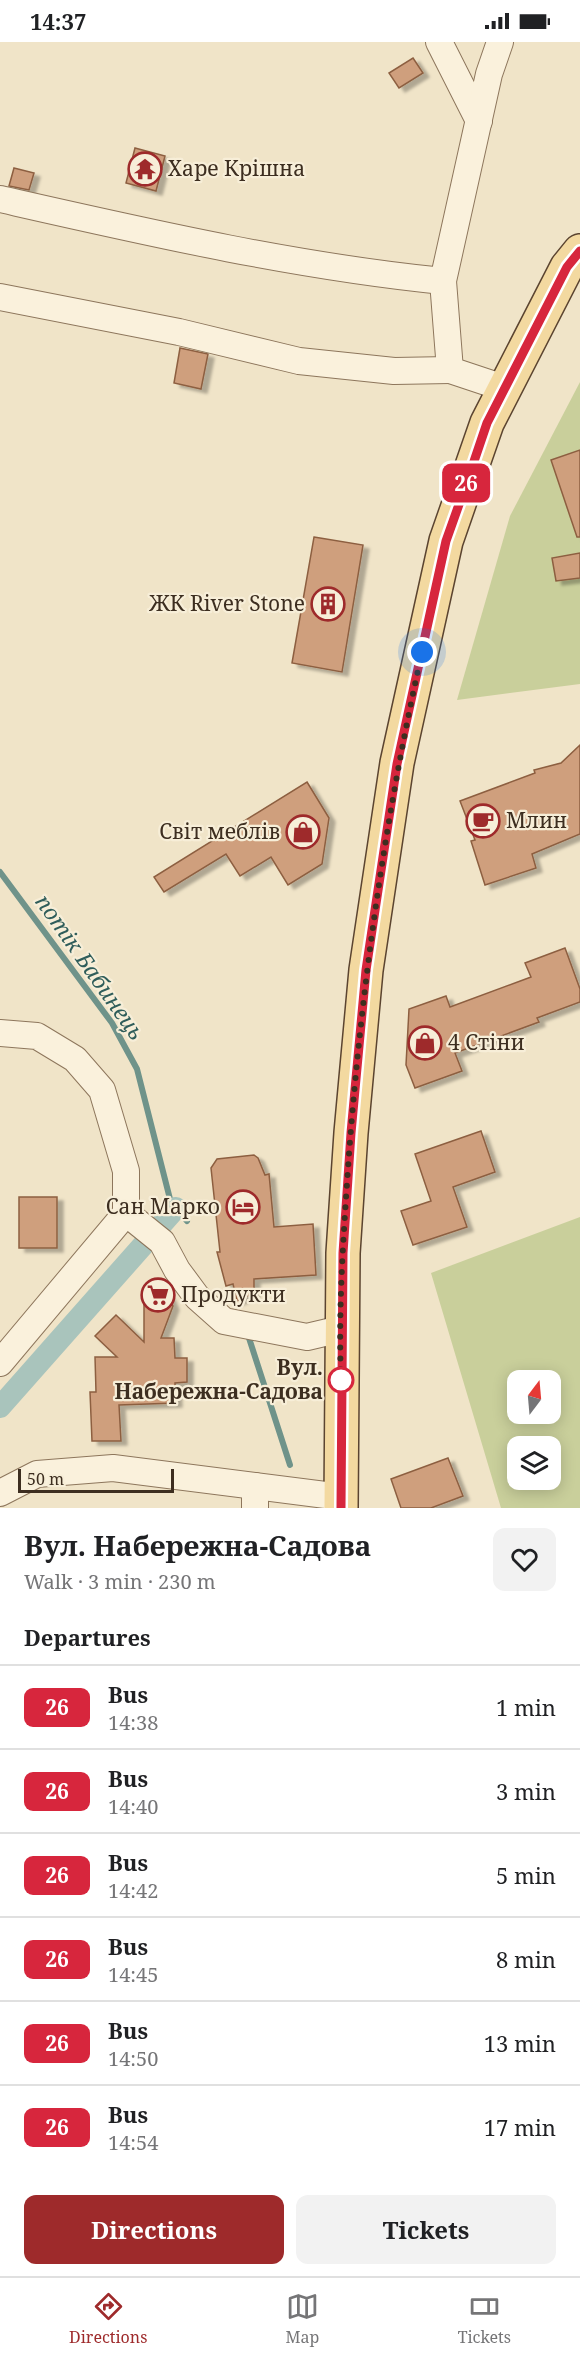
<!DOCTYPE html>
<html lang="en">
<head>
<meta charset="utf-8">
<style>
	:root { --surface:#fff; --page:#f2f2f2; --text:#202124; --muted:#757577; --line:#e0e0e0; --accent:#9e2a2b }
	body { margin:0; font-family:"Noto Serif",serif; background:var(--page); color:var(--text); height:100vh; display:flex; flex-direction:column; font-size:22px; white-space:nowrap }
	* { box-sizing:border-box; margin:0 }
	p { font-size:20px; color:var(--muted) }
	.icon { flex:none; width:33px; height:33px; fill:none; stroke:currentColor; stroke-width:2; stroke-linecap:round; stroke-linejoin:round }
	.map { position:relative; height:1466px; overflow:hidden }
	.drawer { display:flex; flex-direction:column; background:var(--surface); flex:1 }
	.drawer>* { flex:none }
	.badge { padding:0 12px; border-radius:9px; font-size:21px; line-height:39px }
	.needle { width:39px; rotate:16deg }
	.buttons { position:absolute; left:507px; top:1328px; display:grid; gap:12px }
	.buttons a { display:grid; place-items:center; width:54px; height:54px; border-radius:12px; background:var(--surface); box-shadow:0 3px 15px #0003; font-size:30px }
	.scale { position:absolute; left:18px; bottom:15px; width:156px; box-sizing:border-box; padding-left:6px; border:3px solid #3d2e20; border-top:0; font-size:16px; line-height:21px; white-space:nowrap; color:#3d2e20; -webkit-text-stroke:4px #f7eed8; paint-order:stroke }
	.you { position:absolute; width:30px; height:30px; margin:-15px; border:4px solid #fff; border-radius:50%; background:#1a73e8; box-shadow:0 0 0 9px #1a73e833 }
	.map>.badge { position:absolute; translate:-50% -50%; box-shadow:0 0 0 3px #fff }
	h2 { padding:0 24px; font-size:22px; line-height:54px }
	.round { display:grid; place-items:center; flex:none; width:63px; height:63px; border-radius:12px; background:var(--page) }
	.overview { display:flex; align-items:center; justify-content:space-between; height:102px; padding:0 24px }
	h1 { font-size:28px; font-weight:700; line-height:45px }
	.primary-button { display:flex; gap:12px; margin-top:auto; padding:12px 24px }
	.primary-button a { flex:1; height:69px; border-radius:12px; background:var(--accent); color:#fff; font-size:24px; font-weight:700; line-height:69px; text-align:center }
	.primary-button a+a { background:var(--page); color:var(--text) }
	ul { padding:0; list-style:none }
	li { display:flex; align-items:center; gap:18px; height:84px; padding:0 24px; border-top:2px solid var(--line) }
	li div { flex:1 }
	li b { display:block; font-size:22px }
	li em { font-style:normal }
	li .badge { min-width:66px; font-weight:700; text-align:center }
	.status { display:flex; justify-content:space-between; align-items:center; height:42px; padding:0 30px; background:var(--surface); direction:ltr }
	.status svg { height:16px; fill:currentColor }
	.menu { display:flex; justify-content:space-around; align-items:center; height:84px; border-top:2px solid var(--line); background:var(--surface); font-size:16px; color:var(--muted) }
	.menu a { display:grid; justify-items:center; gap:3px }
	.menu .active { color:var(--accent) }
	.map>svg:first-child { display:block }
	.green { fill:#c9cf9b; fill-rule:evenodd }
	.lines { fill:none; stroke-linecap:round; stroke-linejoin:round }
	.stream { stroke:#6f938a; stroke-width:6 }
	.canal { stroke:#a9c4bc; stroke-width:22 }
	.building { fill:#cf9f7d; stroke:#8d5f41; stroke-width:1.5; filter:url(#shadow) }
	.minor-casing { stroke:#8d765c; stroke-width:28 }
	.major-casing { stroke:#5b4430; stroke-width:36 }
	.minor { stroke:#faf1dc; stroke-width:26 }
	.major { stroke:#f3d9a0; stroke-width:33 }
	.line-casing { stroke:#fff; stroke-width:14 }
	.line { stroke:#d7263d; stroke-width:9 }
	.walk { stroke:#3d2e20; stroke-width:6; stroke-dasharray:0 10.8 }
	.stop-dot { fill:#fff; stroke:#d7263d; stroke-width:3 }
	.labels { text-anchor:middle; stroke-width:4.5; stroke-linejoin:round; paint-order:stroke }
	.poi-label { font-size:21px; fill:#3d2e20; stroke:#f7eed8; text-anchor:start }
	.stop-label { font-size:21px; font-weight:bold; fill:#3d2e20; stroke:#f7eed8; text-anchor:end }
	.water-label { font-size:22px; font-style:italic; fill:#2f5d5a; stroke:#f7eed8 }
</style>
</head>
<body>
<div class="status"><b>14:37</b><svg viewBox="0 0 49 12"><path d="M0 12V9h3v3zM5 12V6h3v6zM10 12V3h3v9zM15 12V0h3v12zM26 1h20v11H26zM47 4h2v5h-2z"/></svg></div>
<div class="map">
<svg width="580" height="1466" viewBox="0 0 580 1466">
	<defs>
		<filter id="shadow"><feDropShadow dx="6" dy="4" stdDeviation="1.5" flood-color="#0004"/></filter>
	</defs>
	<rect width="100%" height="100%" fill="#f0e4c8"/>
	<g class="green">
		<polygon points="580,340 580,642 457,658 510,474"/>
		<path d="M580 1175V1466H501L431 1231ZM518 1338H550V1371H518ZM518 1404H550V1437H518Z"/>
	</g>
	<g class="lines">
		<g class="stream">
			<polyline points="0,830 112,981 137,1027 171,1161 187,1179"/>
			<polyline points="249,1296 290,1423"/>
		</g>
		<polyline class="canal" points="0,1365 176,1166"/>
	</g>
	<g class="building">
		<polygon points="413,16 423,31 399,46 389,31"/>
		<polygon points="135,106 165,114 156,149 126,141"/>
		<polygon points="14,126 34,131 29,148 9,144"/>
		<polygon points="180,306 208,312 201,347 174,341"/>
		<polygon points="580,408 580,495 577,495 551,418"/>
		<polygon points="314,495 363,503 342,630 292,621"/>
		<polygon points="580,511 580,536 556,539 552,516"/>
		<polygon points="580,703 580,792 532,812 536,826 485,843 471,799 475,798 460,759 535,731 534,728 561,721"/>
		<polygon points="307,740 329,776 322,822 288,843 271,815 240,834 226,812 164,850 154,835"/>
		<polygon points="565,906 580,947 580,960 537,976 539,980 455,1011 462,1029 415,1046 406,1023 409,967 446,954 450,965 531,935 525,921"/>
		<polygon points="481,1089 495,1130 453,1145 467,1185 413,1203 401,1169 431,1159 415,1112"/>
		<polygon points="254,1113 258,1116 265,1133 269,1132 274,1185 313,1182 316,1233 254,1237 254,1251 237,1259 233,1242 226,1244 217,1210 220,1210 211,1126 217,1117"/>
		<rect x="19" y="1155" width="38" height="51"/>
		<polygon points="160,1249 169,1254 173,1264 161,1296 174,1296 175,1316 187,1316 187,1340 175,1341 176,1361 119,1363 121,1399 92,1399 90,1350 96,1350 95,1315 117,1315 95,1294 116,1273 144,1300 144,1258 150,1251"/>
		<polygon points="448,1416 463,1454 431,1466 401,1466 391,1437"/>
	</g>
	<g class="lines">
		<g class="minor-casing">
			<g id="minor">
				<polyline points="439,0 479,79"/>
				<polyline points="500,0 489,32 443,239 450,328 504,346"/>
				<path d="M0 157C146 190 293 224 443 239"/>
				<polyline points="0,255 179,290 299,319 394,329 450,328"/>
				<polyline points="0,991 37,994 75,1017 102,1048 126,1129 126,1171 162,1200 177,1228 197,1255 224,1279 307,1295 341,1287"/>
				<polyline points="0,1321 126,1171"/>
				<polyline points="0,1451 37,1432 113,1426 341,1455"/>
				<polyline points="255,1466 255,1444"/>
			</g>
		</g>
		<g class="major-casing">
			<polyline id="major" points="341,1466 343,1211 351,1091 366,928 397,721 446,499 487,381 567,225 580,209"/>
		</g>
		<use href="#minor" class="minor"/>
		<use href="#major" class="major"/>
	</g>
	<g class="lines">
		<g class="line-casing">
			<polyline id="line" points="341,1466 343,1211 351,1091 366,928 397,722 446,499 467,440 487,381 567,225 580,209"/>
		</g>
		<use href="#line" class="line"/>
		<path class="walk" d="M341 1338C338 1263 344 1187 349 1112 362 942 385 776 422 610"/>
	</g>
	<defs>
		<g id="temple-ring" transform="scale(1.725)"><circle r="9.5" fill="#f7eed8" stroke="#9e2a2b" stroke-width="1.5"/><path d="M0-6L5-2H3V0L6.5 2.5H4V6H1.5V3h-3V6H-4V2.5H-6.5L-3 0V-2H-5Z" fill="#9e2a2b"/></g>
		<g id="building-ring" transform="scale(1.725)"><circle r="9.5" fill="#f7eed8" stroke="#9e2a2b" stroke-width="1.5"/><path d="M-4-6H4V6H1V3H-1V6H-4ZM-2.5-4.3h1.7v1.8h-1.7ZM.8-4.3h1.7v1.8H.8ZM-2.5-1h1.7V.8h-1.7ZM.8-1h1.7V.8H.8Z" fill="#9e2a2b"/></g>
		<g id="cafe-ring" transform="scale(1.725)"><circle r="9.5" fill="#f7eed8" stroke="#9e2a2b" stroke-width="1.5"/><path d="M-5.5-4.5H6V0H3Q3 3.5 0 3.5H-2.5Q-5.5 3.5-5.5 0ZM3-3.2v2h1.7v-2ZM-6 4.5H4V6H-6Z" fill="#9e2a2b"/></g>
		<g id="shop-ring" transform="scale(1.725)"><circle r="9.5" fill="#f7eed8" stroke="#9e2a2b" stroke-width="1.5"/><path d="M-5-2.5h2.3a2.7 3.5 0 0 1 5.4 0H5L5.5 6h-11ZM-1.5-2.5h3a1.5 2.3 0 0 0-3 0Z" fill="#9e2a2b"/></g>
		<g id="hotel-ring" transform="scale(1.725)"><circle r="9.5" fill="#f7eed8" stroke="#9e2a2b" stroke-width="1.5"/><path d="M-6-4.5h1.5V1H6V5H4.5V3h-9V5H-6ZM-4 0a1.8 1.8 0 1 1 3.6 0ZM.5 0V-2.5h3Q6-2.5 6 0Z" fill="#9e2a2b"/></g>
		<g id="supermarket-ring" transform="scale(1.725)"><circle r="9.5" fill="#f7eed8" stroke="#9e2a2b" stroke-width="1.5"/><path d="M-6-5.5h2.5l.6 2H6L4.5 2H-2.5L-4.4-4H-6ZM-1.5 3.2a1.3 1.3 0 1 0 .1 0ZM3 3.2a1.3 1.3 0 1 0 .1 0Z" fill="#9e2a2b"/></g>
	</defs>
	<g fill-rule="evenodd">
		<use href="#temple-ring" x="145" y="127"/>
		<use href="#building-ring" x="328" y="562"/>
		<use href="#cafe-ring" x="483" y="779"/>
		<use href="#shop-ring" x="303" y="790"/>
		<use href="#shop-ring" x="425" y="1001"/>
		<use href="#hotel-ring" x="243" y="1165"/>
		<use href="#supermarket-ring" x="158" y="1253"/>
	</g>
	<circle class="stop-dot" cx="341" cy="1338" r="12"/>
	<g class="labels">
		<g class="poi-label">
			<text x="168" y="134">Харе Крішна</text>
			<text x="305" y="569" text-anchor="end">ЖК River Stone</text>
			<text x="506" y="786">Млин</text>
			<text x="280" y="797" text-anchor="end">Світ меблів</text>
			<text x="448" y="1008">4 Стіни</text>
			<text x="220" y="1172" text-anchor="end">Сан Марко</text>
			<text x="181" y="1260">Продукти</text>
		</g>
		<g class="stop-label">
			<text x="323" y="1333">Вул.<tspan x="323" dy="24">Набережна-Садова</tspan></text>
		</g>
		<g class="water-label">
			<text transform="translate(90 925) rotate(55)" y="8">потік Бабинець</text>
		</g>
	</g>
</svg>
<div class="buttons">
<a><svg class="needle" viewBox="-14 -14 28 28"><path d="M0-13l5 13h-10z" fill="#e53935"/><path d="M0 13l5-13h-10z" fill="#757577"/></svg></a>
<a><svg class="icon" aria-label="layers" viewBox="0 0 24 24"><path d="M12 4l9 5-9 5-9-5zM3 14l9 5 9-5"/></svg></a>
</div>
<div class="scale">50 m</div>
<div class="you" style="left:422px;top:610px"></div>
<b class="badge" style="left:466px;top:441px;background:#d7263d;color:#fff">26</b>
</div>
<section class="drawer">
<div class="overview"><div><h1>Вул. Набережна-Садова</h1><p>Walk · 3 min · 230 m</p></div><a class="round"><svg class="icon" aria-label="heart" viewBox="0 0 24 24"><path d="M12 20l-8-8c-3-5 5-10 8-4 3-6 11-1 8 4z"/></svg></a></div>
<h2>Departures</h2>
<ul>
<li><span class="badge" style="background:#d7263d;color:#fff">26</span><div><b>Bus</b><p>14:38</p></div><em>1 min</em></li>
<li><span class="badge" style="background:#d7263d;color:#fff">26</span><div><b>Bus</b><p>14:40</p></div><em>3 min</em></li>
<li><span class="badge" style="background:#d7263d;color:#fff">26</span><div><b>Bus</b><p>14:42</p></div><em>5 min</em></li>
<li><span class="badge" style="background:#d7263d;color:#fff">26</span><div><b>Bus</b><p>14:45</p></div><em>8 min</em></li>
<li><span class="badge" style="background:#d7263d;color:#fff">26</span><div><b>Bus</b><p>14:50</p></div><em>13 min</em></li>
<li><span class="badge" style="background:#d7263d;color:#fff">26</span><div><b>Bus</b><p>14:54</p></div><em>17 min</em></li>
</ul>
<div class="primary-button"><a>Directions</a><a>Tickets</a></div>
</section>
<nav class="menu">
<a class="active"><svg class="icon" aria-label="directions" viewBox="0 0 24 24"><path d="M12 3l9 9-9 9-9-9zM9 14v-3h6M13 9l2 2-2 2"/></svg>Directions</a>
<a><svg class="icon" aria-label="map" viewBox="0 0 24 24"><path d="M3 6l6-2 6 2 6-2v14l-6 2-6-2-6 2zM9 4v14M15 6v14"/></svg>Map</a>
<a><svg class="icon" aria-label="tickets" viewBox="0 0 24 24"><path d="M3 7h18v10H3zM15 7v10"/></svg>Tickets</a>
</nav>
</body>
</html>
